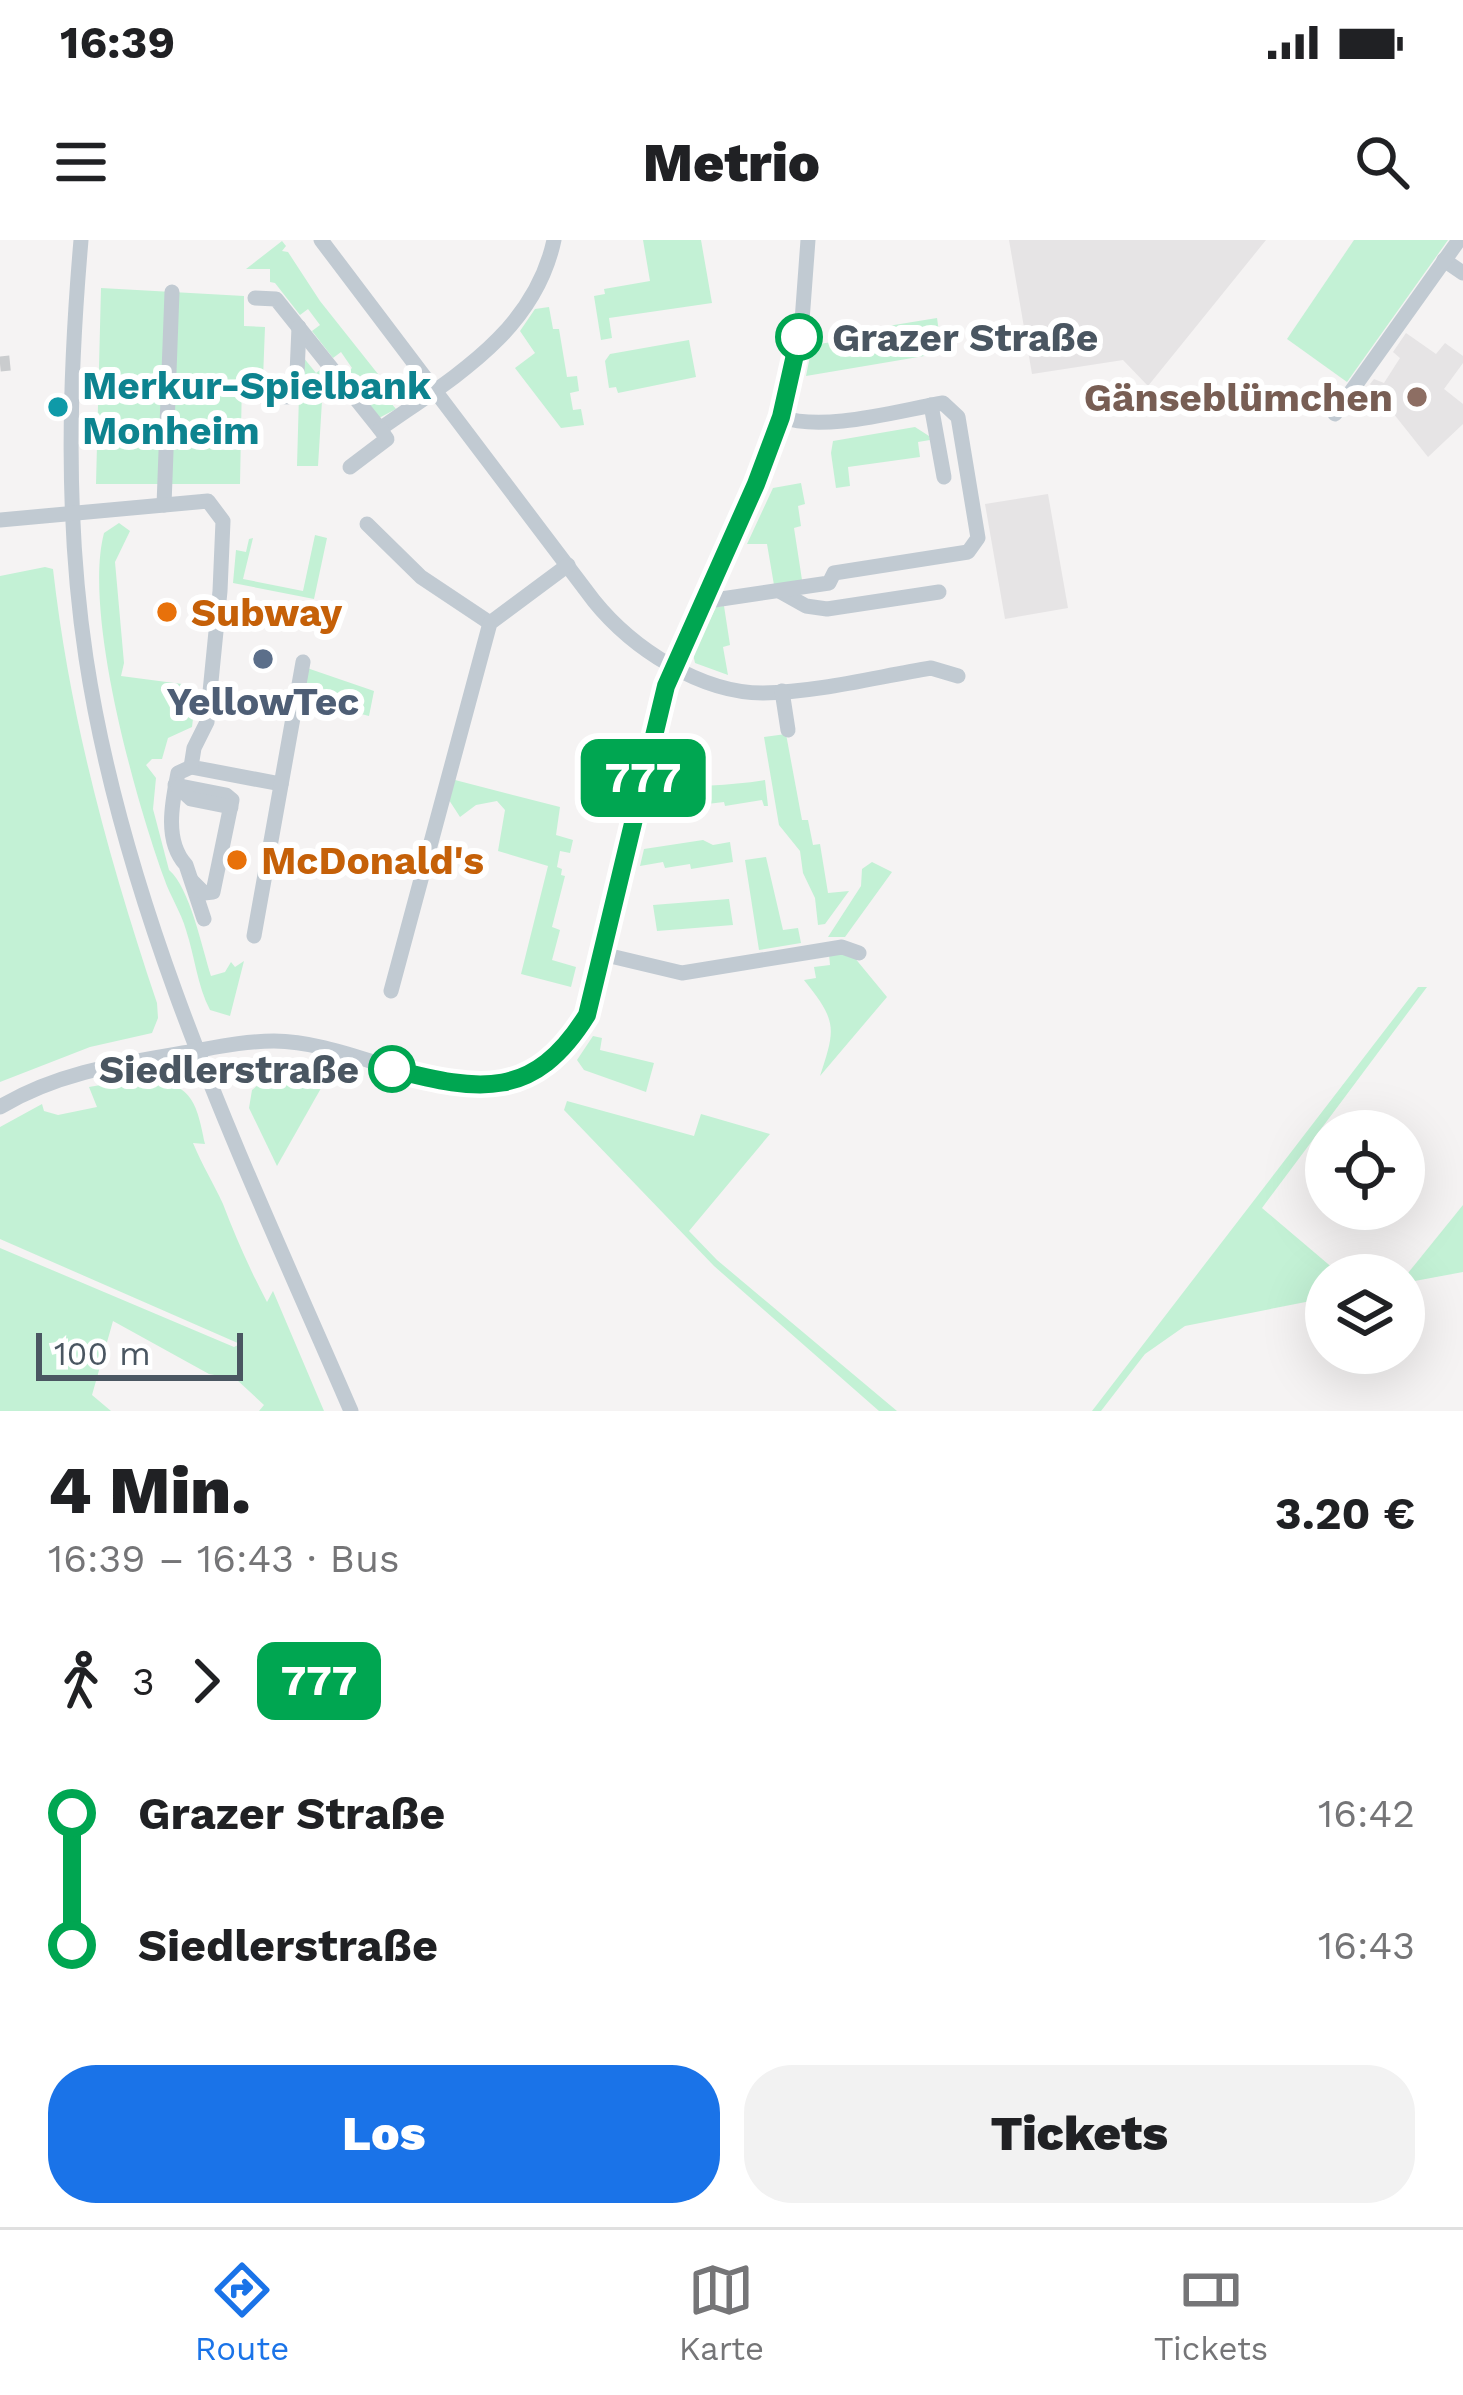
<!DOCTYPE html>
<html lang="de">
<head>
<meta charset="utf-8">
<style>
	:root { --surface:#fff; --page:#f2f2f2; --text:#202124; --muted:#757577; --line:#e0e0e0; --accent:#1a73e8 }
	body { margin:0; font-family:"Work Sans",sans-serif; background:var(--page); color:var(--text); height:100vh; display:flex; flex-direction:column; font-size:45px; white-space:nowrap }
	* { box-sizing:border-box; margin:0 }
	p { font-size:39px; color:var(--muted) }
	.icon { flex:none; width:66px; height:66px; fill:none; stroke:currentColor; stroke-width:2; stroke-linecap:round; stroke-linejoin:round }
	.map { position:relative; height:1171px; overflow:hidden }
	.details { display:flex; flex-direction:column; background:var(--surface); flex:1 }
	.details>* { flex:none }
	.badge { padding:0 24px; border-radius:18px; font-size:42px; line-height:78px }
	.tools { position:absolute; left:1305px; top:870px; display:grid; gap:24px }
	.tools a { display:grid; place-items:center; width:120px; height:120px; border-radius:50%; background:var(--surface); box-shadow:0 12px 48px #0002; font-size:60px }
	.scale { position:absolute; left:36px; bottom:30px; width:207px; box-sizing:border-box; padding-left:12px; border:6px solid #4a5661; border-top:0; font-size:33px; line-height:42px; white-space:nowrap; color:#4a5661; -webkit-text-stroke:9px #fff; paint-order:stroke }
	.map>.badge { position:absolute; translate:-50% -50%; box-shadow:0 0 0 6px #fff }
	.legs { display:flex; align-items:center; gap:18px; height:132px; padding:0 48px; font-size:39px }
	.legs p { margin-inline-start:auto }
	.summary { display:flex; align-items:center; justify-content:space-between; height:204px; padding:0 48px }
	h1 { font-size:66px; font-weight:800; line-height:90px }
	.primary-button { display:flex; gap:24px; margin-top:auto; padding:24px 48px }
	.primary-button a { flex:1; height:138px; border-radius:48px; background:var(--accent); color:#fff; font-size:48px; font-weight:800; line-height:138px; text-align:center }
	.primary-button a+a { background:var(--page); color:var(--text) }
	ul { padding:0 48px; list-style:none }
	li { display:flex; align-items:center; gap:42px; height:132px; font-size:45px }
	li i { display:grid; place-items:center; width:18px; height:100%; margin:0 15px; background:currentColor }
	li i::after { content:''; width:30px; height:30px; margin:-15px; border:9px solid; border-radius:50%; background:var(--surface) }
	li p { margin-inline-start:auto }
	li:first-child i { background:linear-gradient(#0000 50%,currentColor 0) }
	li:last-child i { background:linear-gradient(currentColor 50%,#0000 0) }
	.status { display:flex; justify-content:space-between; align-items:center; height:84px; padding:0 60px; background:var(--surface); direction:ltr }
	.status svg { height:33px; fill:currentColor }
	header { display:flex; justify-content:space-between; align-items:center; height:156px; padding:0 48px; background:var(--surface); font-size:54px; font-weight:800 }
	.tabs { display:flex; justify-content:space-around; align-items:center; height:168px; border-top:3px solid var(--line); background:var(--surface); font-size:33px; color:var(--muted) }
	.tabs a { display:grid; justify-items:center; gap:6px }
	.tabs .selected { color:var(--accent) }
	.map>svg:first-child { display:block }
	.education { fill:#e6e4e5 }
	.green { fill:#c3f1d5 }
	.lines { fill:none; stroke-linecap:round; stroke-linejoin:round }
	.minor-tunnel { stroke:#caccce; stroke-width:15; stroke-dasharray:15 8; stroke-linecap:butt }
	.minor { stroke:#c1cad2; stroke-width:15 }
	.line-1-casing { stroke:#fff; stroke-width:27 }
	.line-1 { stroke:#00a651; stroke-width:18 }
	.stop-1-dot { fill:#fff; stroke:#00a651; stroke-width:6 }
	.education-dot { fill:#8d6e63; stroke:#fff; stroke-width:4.5 }
	.culture-dot { fill:#0f9aa8; stroke:#fff; stroke-width:4.5 }
	.food-dot { fill:#e8710a; stroke:#fff; stroke-width:4.5 }
	.service-dot { fill:#5c6f8a; stroke:#fff; stroke-width:4.5 }
	.labels { text-anchor:middle; stroke-width:12; stroke-linejoin:round; paint-order:stroke }
	.stop-label { font-size:39px; font-weight:bold; fill:#4a5661; stroke:#fff; text-anchor:start }
	.culture-label { font-size:39px; font-weight:bold; fill:#0d838f; stroke:#fff; text-anchor:start }
	.education-label { font-size:39px; font-weight:bold; fill:#785e54; stroke:#fff; text-anchor:end }
	.food-label { font-size:39px; font-weight:bold; fill:#c56008; stroke:#fff; text-anchor:start }
	.service-label { font-size:39px; font-weight:bold; fill:#4e5e75; stroke:#fff }
</style>
</head>
<body>
<div class="status"><b>16:39</b><svg viewBox="0 0 49 12"><path d="M0 12V9h3v3zM5 12V6h3v6zM10 12V3h3v9zM15 12V0h3v12zM26 1h20v11H26zM47 4h2v5h-2z"/></svg></div>
<header><svg class="icon" aria-label="menu" viewBox="0 0 24 24"><path d="M4 6h16M4 12h16M4 18h16"/></svg>Metrio<svg class="icon" aria-label="search" viewBox="0 0 24 24"><circle cx="10" cy="10" r="6"/><path d="M15 15l6 6"/></svg></header>
<div class="map">
<svg width="1463" height="1171" viewBox="0 0 1463 1171">
	<rect width="100%" height="100%" fill="#f5f3f3"/>
	<g class="education">
		<polygon points="1009,0 1266,0 1148,146 1123,120 1032,134"/>
		<polygon points="1406,93 1436,114 1445,103 1463,116 1463,123 1444,149 1463,164 1463,184 1428,217 1370,144 1374,139 1384,143 1400,118 1393,112"/>
		<polygon points="1048,254 1068,368 1005,379 985,264"/>
	</g>
	<g class="green">
		<polygon points="643,0 701,0 712,63 609,78 612,98 601,100 594,56 605,54 604,49 650,41"/>
		<polygon points="1354,0 1448,0 1347,142 1287,99"/>
		<polygon points="282,1 286,6 282,11 288,12 320,61 397,158 391,163 396,169 379,178 345,134 352,128 341,112 333,118 312,91 320,85 308,69 300,75 275,43 270,42 270,29 246,29"/>
		<polygon points="101,48 244,56 244,86 265,87 263,139 242,139 240,244 96,244"/>
		<polygon points="549,67 553,89 559,89 567,137 577,136 579,151 570,153 573,170 581,169 584,185 561,188 515,128 535,113 520,91 535,69"/>
		<polygon points="937,78 942,113 806,136 811,111 820,109 819,104 845,100 845,93"/>
		<polygon points="689,100 696,137 618,153 616,147 609,148 605,121 610,114"/>
		<polygon points="303,117 316,133 324,127 346,156 317,155 317,161 322,161 318,226 297,226 300,119"/>
		<polygon points="915,187 929,196 930,200 918,202 920,217 848,227 850,246 836,248 831,213 833,201"/>
		<polygon points="801,243 805,264 798,266 801,286 794,288 802,340 774,345 767,304 747,304 773,248"/>
		<path d="M119 283 130 291 115 322 124 423 121 436 197 446 192 487 168 498 162 519H152L146 525 156 538 153 569 169 630C190 648 202 708 211 736L225 732 231 722 235 727 244 721 230 776 210 770C197 745 195 717 186 690 181 672 170 656 164 638 135 558 83 373 104 293Z"/>
		<polygon points="315,295 327,298 314,359 233,343 236,310 246,312 249,299 253,298 243,339 303,351"/>
		<path d="M45 327 53 329C70 479 109 620 157 763L158 778 152 793 90 807 0 842V336Z"/>
		<polygon points="724,366 730,405 723,407 728,435 695,423 693,414 716,367"/>
		<polygon points="307,428 374,451 369,476 302,459"/>
		<polygon points="786,494 802,580 808,580 813,605 820,604 828,653 849,651 825,684 818,685 815,658 803,633 800,611 779,585 764,497"/>
		<polygon points="455,540 560,567 556,595 573,600 570,613 560,611 557,627 562,629 561,635 565,636 552,687 560,690 552,720 576,727 571,747 521,734 548,626 498,611 505,570 497,561 476,565 460,577 449,560"/>
		<path d="M765 540 768 566H764L762 560 725 566 724 562 674 568 672 561 654 565 657 551C695 545 728 546 765 540Z"/>
		<polygon points="703,600 713,605 730,602 733,622 691,629 690,624 665,628 663,622 640,626 644,609"/>
		<polygon points="766,617 783,690 798,688 801,703 759,710 745,620"/>
		<polygon points="872,622 892,632 845,697 828,697 861,646 862,629"/>
		<polygon points="729,659 733,685 657,691 653,665"/>
		<path d="M834 713 854 717 887 757 820 836C836 788 837 781 804 740L816 738 814 727 830 725 829 714Z"/>
		<polygon points="1418,747 1427,747 1262,968 1341,1035 1326,1035 1326,1058 1185,1086 1145,1114 1101,1171 1092,1171"/>
		<polygon points="593,796 602,798 600,810 654,823 646,852 584,830 577,820"/>
		<polygon points="284,823 333,827 277,926 249,868 252,850"/>
		<path d="M141 838C190 843 196 857 205 904L193 903C202 925 214 944 223 964 236 998 250 1030 267 1062L273 1051 324 1171H259L264 1165 236 1139 209 1134 113 1081 92 1155 111 1171H0V1008L234 1107 240 1104 0 999V887L42 864 44 871 58 875 97 867 89 847Z"/>
		<polygon points="567,861 694,896 701,874 770,894 689,991 717,1020 897,1171 879,1171 714,1026 564,870"/>
		<polygon points="1463,965 1463,1032 1404,1043 1404,1038"/>
	</g>
	<g class="lines">
		<polyline class="minor-tunnel" points="0,124 10,123"/>
		<g class="minor">
			<path d="M81 0C69 139 65 279 86 418 126 681 246 928 351 1171"/>
			<path d="M321 0 594 361C632 408 700 453 763 453 819 452 876 437 931 428L958 436"/>
			<polyline points="1444,20 1463,33"/>
			<path d="M255 58 276 59 380 189C452 138 534 93 554 0"/>
			<polyline points="246,156 296,157 299,87"/>
			<polyline points="931,165 944,237"/>
			<polyline points="1335,174 1459,0"/>
			<polyline points="350,227 387,199 380,189"/>
			<polyline points="164,265 172,52"/>
			<polyline points="0,280 208,261 223,281 220,351 207,482 194,508 191,527 281,544"/>
			<polyline points="367,284 421,337 490,383"/>
			<polyline points="781,352 806,366 827,369 939,352"/>
			<path d="M701 362 829 343 834 333 968 312 978 298 958 177 943 163C896 171 825 192 781 177"/>
			<polyline points="782,451 788,490"/>
			<path d="M191 527 178 533C172 563 164 601 186 625L204 679"/>
			<polyline points="175,545 226,555 232,560 213,652 204,653 192,641"/>
			<polyline points="178,547 191,559 231,567"/>
			<polyline points="254,696 303,422"/>
			<polyline points="602,714 682,733 842,707 859,713"/>
			<polyline points="391,751 490,383 568,325"/>
			<path d="M0 867C57 833 118 824 183 813 213 808 243 801 274 801 368 801 477 891 562 813 573 803 580 786 587 774L666 446 756 244 781 177 802 81 808 0"/>
		</g>
	</g>
	<g class="lines">
		<g class="line-1-casing">
			<path id="line-1" d="M392 829C480 852 534 860 587 775L666 446 756 244 781 177 799 97"/>
		</g>
		<use href="#line-1" class="line-1"/>
	</g>
	<g class="stop-1-dot">
		<circle cx="799" cy="97" r="21"/>
		<circle cx="392" cy="829" r="21"/>
	</g>
	<circle class="education-dot" cx="1417" cy="157" r="12"/>
	<circle class="culture-dot" cx="58" cy="167" r="12"/>
	<g class="food-dot">
		<circle cx="167" cy="372" r="12"/>
		<circle cx="237" cy="620" r="12"/>
	</g>
	<circle class="service-dot" cx="263" cy="419" r="12"/>
	<g class="labels">
		<g class="stop-label">
			<text x="832" y="111">Grazer Straße</text>
			<text x="359" y="843" text-anchor="end">Siedlerstraße</text>
		</g>
		<g class="culture-label">
			<text x="82" y="159">Merkur-Spielbank<tspan x="82" dy="45">Monheim</tspan></text>
		</g>
		<g class="education-label">
			<text x="1393" y="171">Gänseblümchen</text>
		</g>
		<g class="food-label">
			<text x="191" y="386">Subway</text>
			<text x="261" y="634">McDonald's</text>
		</g>
		<g class="service-label">
			<text x="263" y="475">YellowTec</text>
		</g>
	</g>
</svg>
<div class="tools">
<a><svg class="icon" aria-label="locate" viewBox="0 0 24 24"><circle cx="12" cy="12" r="6"/><path d="M12 2v4M12 18v4M2 12h4M18 12h4"/></svg></a>
<a><svg class="icon" aria-label="layers" viewBox="0 0 24 24"><path d="M12 4l9 5-9 5-9-5zM3 14l9 5 9-5"/></svg></a>
</div>
<div class="scale">100 m</div>
<b class="badge" style="left:643px;top:538px;background:#00a651;color:#fff">777</b>
</div>
<section class="details">
<div class="summary"><div><h1>4 Min.</h1><p>16:39 – 16:43 · Bus</p></div><b>3.20 €</b></div>
<div class="legs"><svg class="icon" aria-label="walk" viewBox="0 0 24 24"><circle cx="13" cy="4" r="2"/><path d="M13 8l-2 6 4 7M11 14l-3 7M7 12l3-4h3l4 4"/></svg>3<svg class="icon" aria-label="forward" viewBox="0 0 24 24"><path d="M9 5l7 7-7 7"/></svg><b class="badge" style="background:#00a651;color:#fff">777</b></div>
<ul>
<li><i style="color:#00a651"></i><b>Grazer Straße</b><p>16:42</p></li>
<li><i style="color:#00a651"></i><b>Siedlerstraße</b><p>16:43</p></li>
</ul>
<div class="primary-button"><a>Los</a><a>Tickets</a></div>
</section>
<nav class="tabs">
<a class="selected"><svg class="icon" aria-label="directions" viewBox="0 0 24 24"><path d="M12 3l9 9-9 9-9-9zM9 14v-3h6M13 9l2 2-2 2"/></svg>Route</a>
<a><svg class="icon" aria-label="map" viewBox="0 0 24 24"><path d="M3 6l6-2 6 2 6-2v14l-6 2-6-2-6 2zM9 4v14M15 6v14"/></svg>Karte</a>
<a><svg class="icon" aria-label="tickets" viewBox="0 0 24 24"><path d="M3 7h18v10H3zM15 7v10"/></svg>Tickets</a>
</nav>
</body>
</html>
